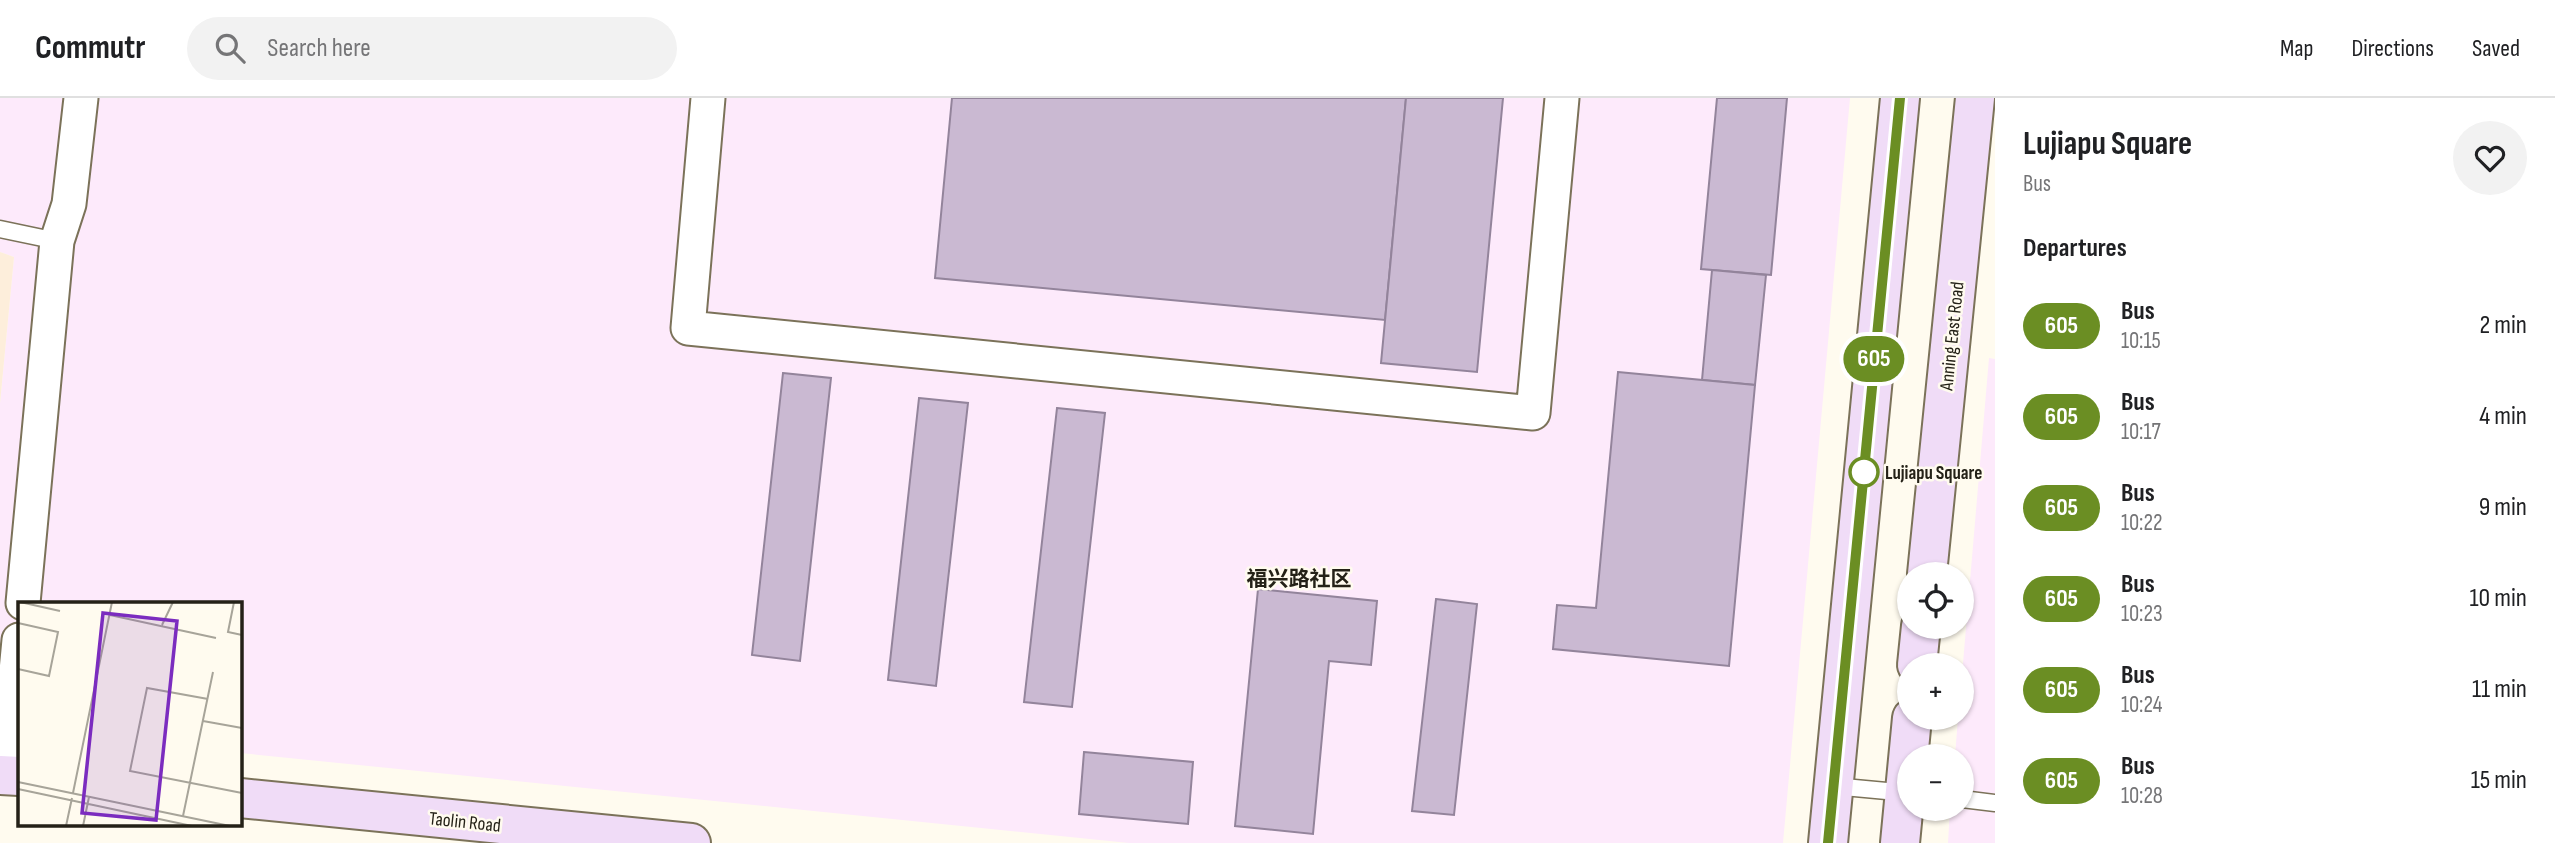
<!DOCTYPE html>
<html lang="en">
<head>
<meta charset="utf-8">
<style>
	:root { --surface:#fff; --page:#f2f2f2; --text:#202124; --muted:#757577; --line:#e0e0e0 }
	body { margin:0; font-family:"Sofia Sans Condensed","Noto Sans SC",sans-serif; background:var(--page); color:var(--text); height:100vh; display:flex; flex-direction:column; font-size:26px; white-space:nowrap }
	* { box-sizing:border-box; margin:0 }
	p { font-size:23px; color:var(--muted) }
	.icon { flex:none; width:38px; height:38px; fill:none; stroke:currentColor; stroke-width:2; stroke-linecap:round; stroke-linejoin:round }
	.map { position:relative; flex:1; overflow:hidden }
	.details { display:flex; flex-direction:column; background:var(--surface); width:560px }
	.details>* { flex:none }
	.badge { padding:0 14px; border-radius:23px; font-size:24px; line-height:46px }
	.buttons { position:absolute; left:1897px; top:464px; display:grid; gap:14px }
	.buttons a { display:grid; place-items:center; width:77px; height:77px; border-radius:50%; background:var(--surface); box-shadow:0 2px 5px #0004; font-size:35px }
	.map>.badge { position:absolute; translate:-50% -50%; box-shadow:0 0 0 4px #fff }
	h2 { padding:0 28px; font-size:26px; line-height:63px }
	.round { display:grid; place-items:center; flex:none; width:74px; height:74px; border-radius:37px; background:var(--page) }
	.headline { display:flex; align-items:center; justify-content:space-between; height:119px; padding:0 28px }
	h1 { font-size:33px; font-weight:700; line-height:52px }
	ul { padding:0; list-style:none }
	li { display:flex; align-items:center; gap:21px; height:91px; padding:0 28px }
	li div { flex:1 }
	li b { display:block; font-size:26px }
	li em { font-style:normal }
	li .badge { min-width:77px; font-weight:700; text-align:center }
	header { display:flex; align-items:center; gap:42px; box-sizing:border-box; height:98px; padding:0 35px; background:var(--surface); border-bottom:2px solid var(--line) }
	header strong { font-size:33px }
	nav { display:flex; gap:38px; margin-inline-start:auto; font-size:24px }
	.search { width:490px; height:63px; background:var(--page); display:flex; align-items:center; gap:18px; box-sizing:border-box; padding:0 24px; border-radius:38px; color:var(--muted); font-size:26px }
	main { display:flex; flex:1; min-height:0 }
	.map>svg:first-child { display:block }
	.industrial { fill:#fdeafb }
	.education { fill:#fdeedb }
	.building { fill:#cab9d2; stroke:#93849b; stroke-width:2 }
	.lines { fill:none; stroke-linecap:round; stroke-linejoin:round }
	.lane-casing { stroke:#7b7259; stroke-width:19 }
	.street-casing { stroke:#7b7259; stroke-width:37 }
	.secondary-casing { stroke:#7b7259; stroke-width:42 }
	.lane { stroke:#fff; stroke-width:16 }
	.street { stroke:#fff; stroke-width:33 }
	.secondary { stroke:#f0dcf7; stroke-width:38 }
	.line-casing { stroke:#fff; stroke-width:16 }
	.line { stroke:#6b8e23; stroke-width:10 }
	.stop-dot { fill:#fff; stroke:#6b8e23; stroke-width:3.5 }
	.labels { text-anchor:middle; stroke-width:5; stroke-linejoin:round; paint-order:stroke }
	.street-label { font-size:19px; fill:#242117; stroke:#fffbef }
	.stop-label { font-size:19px; font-weight:bold; fill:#242117; stroke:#fffbef; text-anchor:start }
	.neighbourhood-label { font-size:21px; font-weight:bold; fill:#242117; stroke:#fffbef }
	.inset-road { fill:none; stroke:#a7a499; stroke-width:2 }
	.view { fill:#7b2cbf; fill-opacity:0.15; stroke:#7b2cbf; stroke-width:3.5 }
	.inset-edge { fill:none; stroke:#242117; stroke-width:3.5 }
</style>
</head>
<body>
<header>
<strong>Commutr</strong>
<div class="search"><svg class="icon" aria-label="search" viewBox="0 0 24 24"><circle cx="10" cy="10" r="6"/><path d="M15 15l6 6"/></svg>Search here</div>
<nav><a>Map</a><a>Directions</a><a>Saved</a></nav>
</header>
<main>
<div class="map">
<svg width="1995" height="745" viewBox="0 0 1995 745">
	<rect width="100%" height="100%" fill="#fffbef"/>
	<g class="industrial">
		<polygon points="0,0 1850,0 1783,745 1129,745 240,655 240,505 19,505 19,632 0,631 0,305 14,159 0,154"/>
		<polygon points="1989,260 1995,261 1995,745 1948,745 1950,711 1962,710 1962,658 1955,658 1958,620 1962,620 1962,577"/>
	</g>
	<polygon class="education" points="0,154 14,159 0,305"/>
	<g class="building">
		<polygon points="952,0 1406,0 1385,222 935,180"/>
		<polygon points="1406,0 1503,0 1477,274 1381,265"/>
		<polygon points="1717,0 1787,0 1771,177 1701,171"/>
		<polygon points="1712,172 1766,177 1755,287 1702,282"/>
		<polygon points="1618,274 1755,287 1729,568 1553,551 1557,507 1596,510"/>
		<polygon points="783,275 831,280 800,563 752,557"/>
		<polygon points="919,300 968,305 936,588 888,582"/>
		<polygon points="1057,310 1105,315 1072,609 1024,604"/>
		<polygon points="1258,491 1377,503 1371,567 1329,563 1313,736 1235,728"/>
		<polygon points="1436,501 1477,506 1454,717 1412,713"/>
		<polygon points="1084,654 1193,664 1188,726 1079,716"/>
	</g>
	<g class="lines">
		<g class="lane-casing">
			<g id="lane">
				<polyline points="0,131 57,143"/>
				<polyline points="1833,688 1908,695"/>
				<polyline points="1962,701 1995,705"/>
			</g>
		</g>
		<g class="street-casing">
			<g id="street">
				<polyline points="708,0 688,230 1533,315 1562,0"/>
				<polyline points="23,505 57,143 69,106 81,0"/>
				<polyline points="6,677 19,542"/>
			</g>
		</g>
		<g class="secondary-casing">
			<g id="secondary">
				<polyline points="1927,476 1975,0"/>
				<polyline points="1917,567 1921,528"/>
				<polyline points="0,677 19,678"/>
				<polyline points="240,700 691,745"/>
				<polyline points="1828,745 1900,0"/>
				<polyline points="1900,745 1912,620"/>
			</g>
		</g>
		<use href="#lane" class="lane"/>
		<use href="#street" class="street"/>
		<use href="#secondary" class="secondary"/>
	</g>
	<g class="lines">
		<g class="line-casing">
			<polyline id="line" points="1828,745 1900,0"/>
		</g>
		<use href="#line" class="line"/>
	</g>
	<circle class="stop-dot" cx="1864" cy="374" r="14"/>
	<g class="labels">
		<g class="street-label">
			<text transform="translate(1951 238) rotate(-84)" y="7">Anning East Road</text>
			<text transform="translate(465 723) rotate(6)" y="7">Taolin Road</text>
		</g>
		<g class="stop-label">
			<text x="1885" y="381">Lujiapu Square</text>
		</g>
		<g class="neighbourhood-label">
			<text x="1299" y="488">福兴路社区</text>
		</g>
	</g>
	<g transform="translate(18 504)">
		<rect width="224" height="224" fill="#fffbef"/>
		<path class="inset-road" d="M2 0 42 9M216 0 210 30 224 33M92 13 198 36M0 21 40 30 31 74 0 67M144 23 155 0M190 97 129 86 112 169 224 191M185 119 224 126M0 180 212 224M0 187 174 224M55 191 94 0M165 214 195 70M48 224 54 196M65 224 71 195"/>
		<path class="view" d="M85 11 159 19 138 218 64 211Z"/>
		<rect width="224" height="224" class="inset-edge"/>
	</g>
</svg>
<div class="buttons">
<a><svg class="icon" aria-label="locate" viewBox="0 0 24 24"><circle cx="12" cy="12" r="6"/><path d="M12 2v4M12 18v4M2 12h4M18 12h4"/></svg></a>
<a>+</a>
<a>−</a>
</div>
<b class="badge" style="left:1874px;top:261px;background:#6b8e23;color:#fff">605</b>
</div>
<section class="details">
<div class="headline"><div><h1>Lujiapu Square</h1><p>Bus</p></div><a class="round"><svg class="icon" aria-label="heart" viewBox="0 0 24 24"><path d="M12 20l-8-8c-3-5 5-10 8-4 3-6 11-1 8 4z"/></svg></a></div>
<h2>Departures</h2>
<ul>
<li><span class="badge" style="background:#6b8e23;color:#fff">605</span><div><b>Bus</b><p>10:15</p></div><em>2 min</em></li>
<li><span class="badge" style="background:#6b8e23;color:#fff">605</span><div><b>Bus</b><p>10:17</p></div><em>4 min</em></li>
<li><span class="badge" style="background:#6b8e23;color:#fff">605</span><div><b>Bus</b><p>10:22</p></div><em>9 min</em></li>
<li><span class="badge" style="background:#6b8e23;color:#fff">605</span><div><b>Bus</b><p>10:23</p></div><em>10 min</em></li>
<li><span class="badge" style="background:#6b8e23;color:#fff">605</span><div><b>Bus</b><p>10:24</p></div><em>11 min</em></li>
<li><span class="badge" style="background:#6b8e23;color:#fff">605</span><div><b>Bus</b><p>10:28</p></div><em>15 min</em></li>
</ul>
</section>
</main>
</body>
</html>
